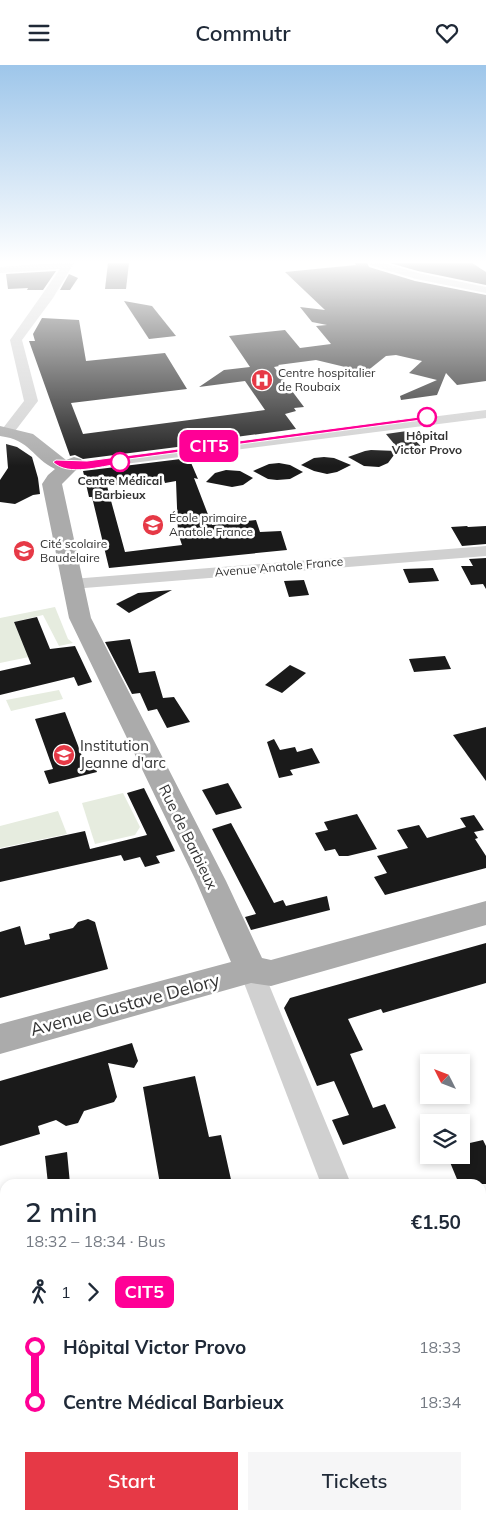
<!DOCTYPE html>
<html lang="en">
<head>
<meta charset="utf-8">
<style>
	:root { --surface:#fff; --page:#f6f6f7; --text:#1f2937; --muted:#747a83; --accent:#e63946 }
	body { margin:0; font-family:Mulish,sans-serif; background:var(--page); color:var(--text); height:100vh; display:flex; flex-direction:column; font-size:19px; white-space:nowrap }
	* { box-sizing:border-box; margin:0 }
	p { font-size:16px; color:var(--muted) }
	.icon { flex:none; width:28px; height:28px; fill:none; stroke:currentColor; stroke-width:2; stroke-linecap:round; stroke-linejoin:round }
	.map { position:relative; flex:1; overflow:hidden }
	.side { position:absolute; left:0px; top:1114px; width:486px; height:341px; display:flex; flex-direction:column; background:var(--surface); border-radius:15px 15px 0 0; box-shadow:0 2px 8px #0003 }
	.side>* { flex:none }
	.badge { padding:0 10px; border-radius:8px; font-size:18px; line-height:32px }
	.needle { width:32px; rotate:312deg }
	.tools { position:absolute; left:420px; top:989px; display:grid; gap:10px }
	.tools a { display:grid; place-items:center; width:50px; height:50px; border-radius:0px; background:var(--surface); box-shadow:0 2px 8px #0003; font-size:25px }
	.map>.badge { position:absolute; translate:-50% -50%; box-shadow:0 0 0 2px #fff }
	.legs { display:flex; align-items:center; gap:8px; height:55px; padding:0 25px; font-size:16px }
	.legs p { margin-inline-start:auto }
	.summary { display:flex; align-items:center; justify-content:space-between; height:85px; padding:0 25px }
	h1 { font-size:28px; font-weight:600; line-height:38px }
	.primary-button { display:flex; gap:10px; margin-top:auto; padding:10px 25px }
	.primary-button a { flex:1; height:58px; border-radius:0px; background:var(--accent); color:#fff; font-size:20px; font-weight:600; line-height:58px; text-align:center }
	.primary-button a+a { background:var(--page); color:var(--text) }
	ul { padding:0 25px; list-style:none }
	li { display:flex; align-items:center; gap:18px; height:55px; font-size:19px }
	li i { display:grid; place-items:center; width:8px; height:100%; margin:0 6px; background:currentColor }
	li i::after { content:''; width:12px; height:12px; margin:-6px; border:4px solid; border-radius:50%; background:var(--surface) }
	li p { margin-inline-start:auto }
	li:first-child i { background:linear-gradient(#0000 50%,currentColor 0) }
	li:last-child i { background:linear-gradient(currentColor 50%,#0000 0) }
	header { display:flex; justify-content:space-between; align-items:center; height:65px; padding:0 25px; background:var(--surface); font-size:22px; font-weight:600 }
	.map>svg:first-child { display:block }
	.green { fill:#e6ecdf }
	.building { fill:#1a1a1a; fill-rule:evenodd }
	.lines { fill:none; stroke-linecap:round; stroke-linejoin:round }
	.minor { fill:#d0d0d0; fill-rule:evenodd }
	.major { fill:#ababab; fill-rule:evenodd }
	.line-1 { fill:#ff0096; stroke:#fff }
	.stop-1-dot { fill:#fff; stroke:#ff0096; stroke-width:2.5 }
	.labels { text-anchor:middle; stroke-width:5; stroke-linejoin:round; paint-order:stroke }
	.far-poi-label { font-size:12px; fill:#333; stroke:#fff; text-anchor:start }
	.far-stop-label { font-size:12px; font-weight:bold; fill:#333; stroke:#fff }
	.far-street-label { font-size:12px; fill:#333; stroke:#fff }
	.poi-label { font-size:15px; fill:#333; stroke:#fff; text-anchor:start }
	.street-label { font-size:15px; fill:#333; stroke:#fff }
	.near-street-label { font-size:18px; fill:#333; stroke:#fff }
</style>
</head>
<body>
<header><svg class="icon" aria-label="menu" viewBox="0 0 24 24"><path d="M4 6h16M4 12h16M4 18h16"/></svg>Commutr<svg class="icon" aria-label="heart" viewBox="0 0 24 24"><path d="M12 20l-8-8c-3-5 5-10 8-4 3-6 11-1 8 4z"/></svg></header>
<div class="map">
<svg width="486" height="1454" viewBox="0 0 486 1454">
	<rect width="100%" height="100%" fill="#fff"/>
	<g class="green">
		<polygon points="55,542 68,574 73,578 59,581 43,550 14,557 29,592 0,598 0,553"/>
		<polygon points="59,625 63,634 11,646 6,635"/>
		<polygon points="123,728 140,762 135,770 95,779 82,738"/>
		<polygon points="58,746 67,769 0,783 0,761"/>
	</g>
	<g class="building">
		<polygon points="108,198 129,198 126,224 105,224"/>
		<polygon points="355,198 367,198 369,202 415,216 486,230 486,316 457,320 446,308 437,330 401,335 400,331 437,315 409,308 422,296 396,290 386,291 366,307 316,295 278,300 279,301 274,302 304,342 294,343 296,346 285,349 296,364 184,379 185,381 83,394 75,390 70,391 29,276 35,276 33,269 42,253 79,255 86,296 165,288 187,324 71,338 83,369 265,345 245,316 199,322 224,305 250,302 229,271 285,265 300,283 331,279 316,261 327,260 312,257 300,242 325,245 285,207 356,200"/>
		<polygon points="390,198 472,198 486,207 486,220 418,206"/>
		<polygon points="56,206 43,225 27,225 28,223 8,224 6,209"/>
		<polygon points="69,209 78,213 70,225 60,225"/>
		<polygon points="124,236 152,241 176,271 149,274"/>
		<polygon points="407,366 426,387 404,391 386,369"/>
		<polygon points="6,379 17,382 32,392 38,413 40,429 33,430 15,439 0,437 0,415 8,403"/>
		<polygon points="365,386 371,385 397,386 388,398 379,402 364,401 348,392"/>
		<polygon points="324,392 334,393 351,400 337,407 327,409 314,406 301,400 314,393"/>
		<path d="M189 393 198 414 194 413 212 460 256 455 260 467 281 466 287 485 109 503 92 432H89L83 406ZM164 415 165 418 176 416 178 468 182 480 125 487 107 421Z"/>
		<polygon points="279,398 290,400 303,407 290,414 277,415 268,414 253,406 269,399"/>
		<polygon points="226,405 240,406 253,413 243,420 232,422 206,417 215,408"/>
		<polygon points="467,461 468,462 486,461 486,479 462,481 451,462"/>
		<polygon points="486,493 486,524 483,519 471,520 461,501 473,501 469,494"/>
		<polygon points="433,503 439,516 409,518 403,504"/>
		<polygon points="304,515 309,530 289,532 284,516"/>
		<polygon points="172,525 129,548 116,539 138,528"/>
		<polygon points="37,552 50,584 75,581 92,617 78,621 74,612 0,630 0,606 31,599 14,557"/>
		<polygon points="130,574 139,608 155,606 163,633 174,632 190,657 167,663 157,644 148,646 140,628 132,629 105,577"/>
		<polygon points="445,591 451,604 414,607 409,594"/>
		<polygon points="290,600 306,608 282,628 265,620"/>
		<polygon points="65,647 84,696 92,694 97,707 49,719 44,706 53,704 35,654"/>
		<polygon points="486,662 486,716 453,670"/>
		<polygon points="274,674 280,685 295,682 297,687 312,683 320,698 290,705 293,710 279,713 267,677"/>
		<polygon points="228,718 242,743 216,750 202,725"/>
		<polygon points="144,723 175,786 156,791 160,798 145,802 140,792 124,796 121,790 0,817 0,784 85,766 90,784 147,770 127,728"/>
		<polygon points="357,749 377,784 348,791 339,791 335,784 325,786 315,768 328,765 324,757"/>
		<polygon points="474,750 484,765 474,767 478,773 475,774 486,791 486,803 385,830 374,812 387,808 377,791 408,783 397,765 419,760 427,773 466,762 460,753"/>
		<polygon points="231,758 274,838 283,835 286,841 327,831 330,845 251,865 245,852 256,849 212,764"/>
		<polygon points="88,854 95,857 108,904 0,933 0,867 20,861 25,880 50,874 49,869 73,863 78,857"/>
		<polygon points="486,878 486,918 383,948 381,944 348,954 363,985 350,989 373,1043 385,1039 396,1063 343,1080 332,1055 349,1050 334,1016 317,1021 284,943 290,933"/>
		<polygon points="132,978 138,996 134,1003 108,998 117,1032 114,1037 84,1046 78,1058 66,1061 56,1055 38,1061 40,1069 0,1081 0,1016"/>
		<polygon points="195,1011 209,1072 221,1070 232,1119 160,1119 143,1022"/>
		<polygon points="483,1075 486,1081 486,1119 459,1119 447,1090 461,1090 461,1080"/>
		<polygon points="67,1087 70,1119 48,1119 45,1091"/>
	</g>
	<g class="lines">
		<g class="minor">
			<polygon points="56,198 74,198 53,233 22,275 38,336 12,370 2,370 0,367 24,336 10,275 60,204 0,208 0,202"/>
			<polygon points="369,198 384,198 418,208 486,222 486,228 416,214 370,200"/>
			<polygon points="486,345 486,353 70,406 65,405 63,402 65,399 70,398"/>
			<polygon points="486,481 486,491 72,524 66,523 64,519 66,515 72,514"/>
			<polygon points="251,895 260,898 263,905 351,1119 321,1119 239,905 242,898"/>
			<polygon points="5,1215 5,1247 0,1249 0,1217"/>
			<rect x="385" y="1450" width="36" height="4"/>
		</g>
		<path class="major" d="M0 361 33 369 66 395 74 392 81 394 83 398 62 419 91 553 226 816 262 893 271 895 486 836V860L271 921 251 918 0 989V959L231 897 196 816 69 553 42 419 48 410 55 404C32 393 31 375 0 371Z"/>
	</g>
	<linearGradient id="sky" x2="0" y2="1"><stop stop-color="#9ec6ea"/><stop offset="0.49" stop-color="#fff"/><stop offset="1" stop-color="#fff" stop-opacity="0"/></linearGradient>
	<rect width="486" height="401" fill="url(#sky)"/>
	<path class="line-1" d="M427 351H429V354L121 395 124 397 120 399C101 401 68 412 53 397L56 395 87 396Z"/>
	<defs>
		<g id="hospital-disc" transform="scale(1.125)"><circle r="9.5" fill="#e63946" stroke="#fff"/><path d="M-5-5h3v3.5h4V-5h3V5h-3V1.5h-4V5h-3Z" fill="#fff"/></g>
		<g id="school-disc" transform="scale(1.125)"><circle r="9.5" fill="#e63946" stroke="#fff"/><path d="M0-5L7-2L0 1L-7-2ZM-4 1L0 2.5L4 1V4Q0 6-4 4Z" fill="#fff"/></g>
	</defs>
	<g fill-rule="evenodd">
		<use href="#hospital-disc" x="262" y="315"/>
		<use href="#school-disc" x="153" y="460"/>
		<use href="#school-disc" x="24" y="486"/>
		<use href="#school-disc" x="64" y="690"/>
	</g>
	<g class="stop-1-dot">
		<circle cx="427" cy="352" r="9"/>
		<circle cx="120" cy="397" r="9"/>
	</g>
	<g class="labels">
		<g class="far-poi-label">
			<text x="278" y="312">Centre hospitalier<tspan x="278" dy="14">de Roubaix</tspan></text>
			<text x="169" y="457">École primaire<tspan x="169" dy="14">Anatole France</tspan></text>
			<text x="40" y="483">Cité scolaire<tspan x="40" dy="14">Baudelaire</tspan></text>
		</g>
		<g class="far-stop-label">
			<text x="427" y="375">Hôpital<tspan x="427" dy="14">Victor Provo</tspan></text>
			<text x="120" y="420">Centre Médical<tspan x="120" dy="14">Barbieux</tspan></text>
		</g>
		<g class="far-street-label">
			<text transform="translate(279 502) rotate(-5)" y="4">Avenue Anatole France</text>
		</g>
		<g class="poi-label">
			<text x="80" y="686">Institution<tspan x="80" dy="17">Jeanne d'arc</tspan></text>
		</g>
		<g class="street-label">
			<text transform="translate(188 772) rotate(64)" y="5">Rue de Barbieux</text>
		</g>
		<g class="near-street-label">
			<text transform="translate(125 940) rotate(-15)" y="6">Avenue Gustave Delory</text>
		</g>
	</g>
</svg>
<div class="tools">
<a><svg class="needle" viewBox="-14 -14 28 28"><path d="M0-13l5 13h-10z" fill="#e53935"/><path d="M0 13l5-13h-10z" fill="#747a83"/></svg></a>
<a><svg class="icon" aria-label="layers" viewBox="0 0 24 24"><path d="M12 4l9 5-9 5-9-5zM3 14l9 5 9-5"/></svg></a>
</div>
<b class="badge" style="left:209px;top:381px;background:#ff0096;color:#fff">CIT5</b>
<section class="side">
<div class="summary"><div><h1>2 min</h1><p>18:32 – 18:34 · Bus</p></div><b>€1.50</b></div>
<div class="legs"><svg class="icon" aria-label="walk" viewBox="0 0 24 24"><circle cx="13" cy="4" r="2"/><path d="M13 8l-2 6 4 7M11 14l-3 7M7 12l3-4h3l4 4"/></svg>1<svg class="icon" aria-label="forward" viewBox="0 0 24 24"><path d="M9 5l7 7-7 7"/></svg><b class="badge" style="background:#ff0096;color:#fff">CIT5</b></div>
<ul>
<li><i style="color:#ff0096"></i><b>Hôpital Victor Provo</b><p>18:33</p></li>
<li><i style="color:#ff0096"></i><b>Centre Médical Barbieux</b><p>18:34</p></li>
</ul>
<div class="primary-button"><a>Start</a><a>Tickets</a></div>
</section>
</div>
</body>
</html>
